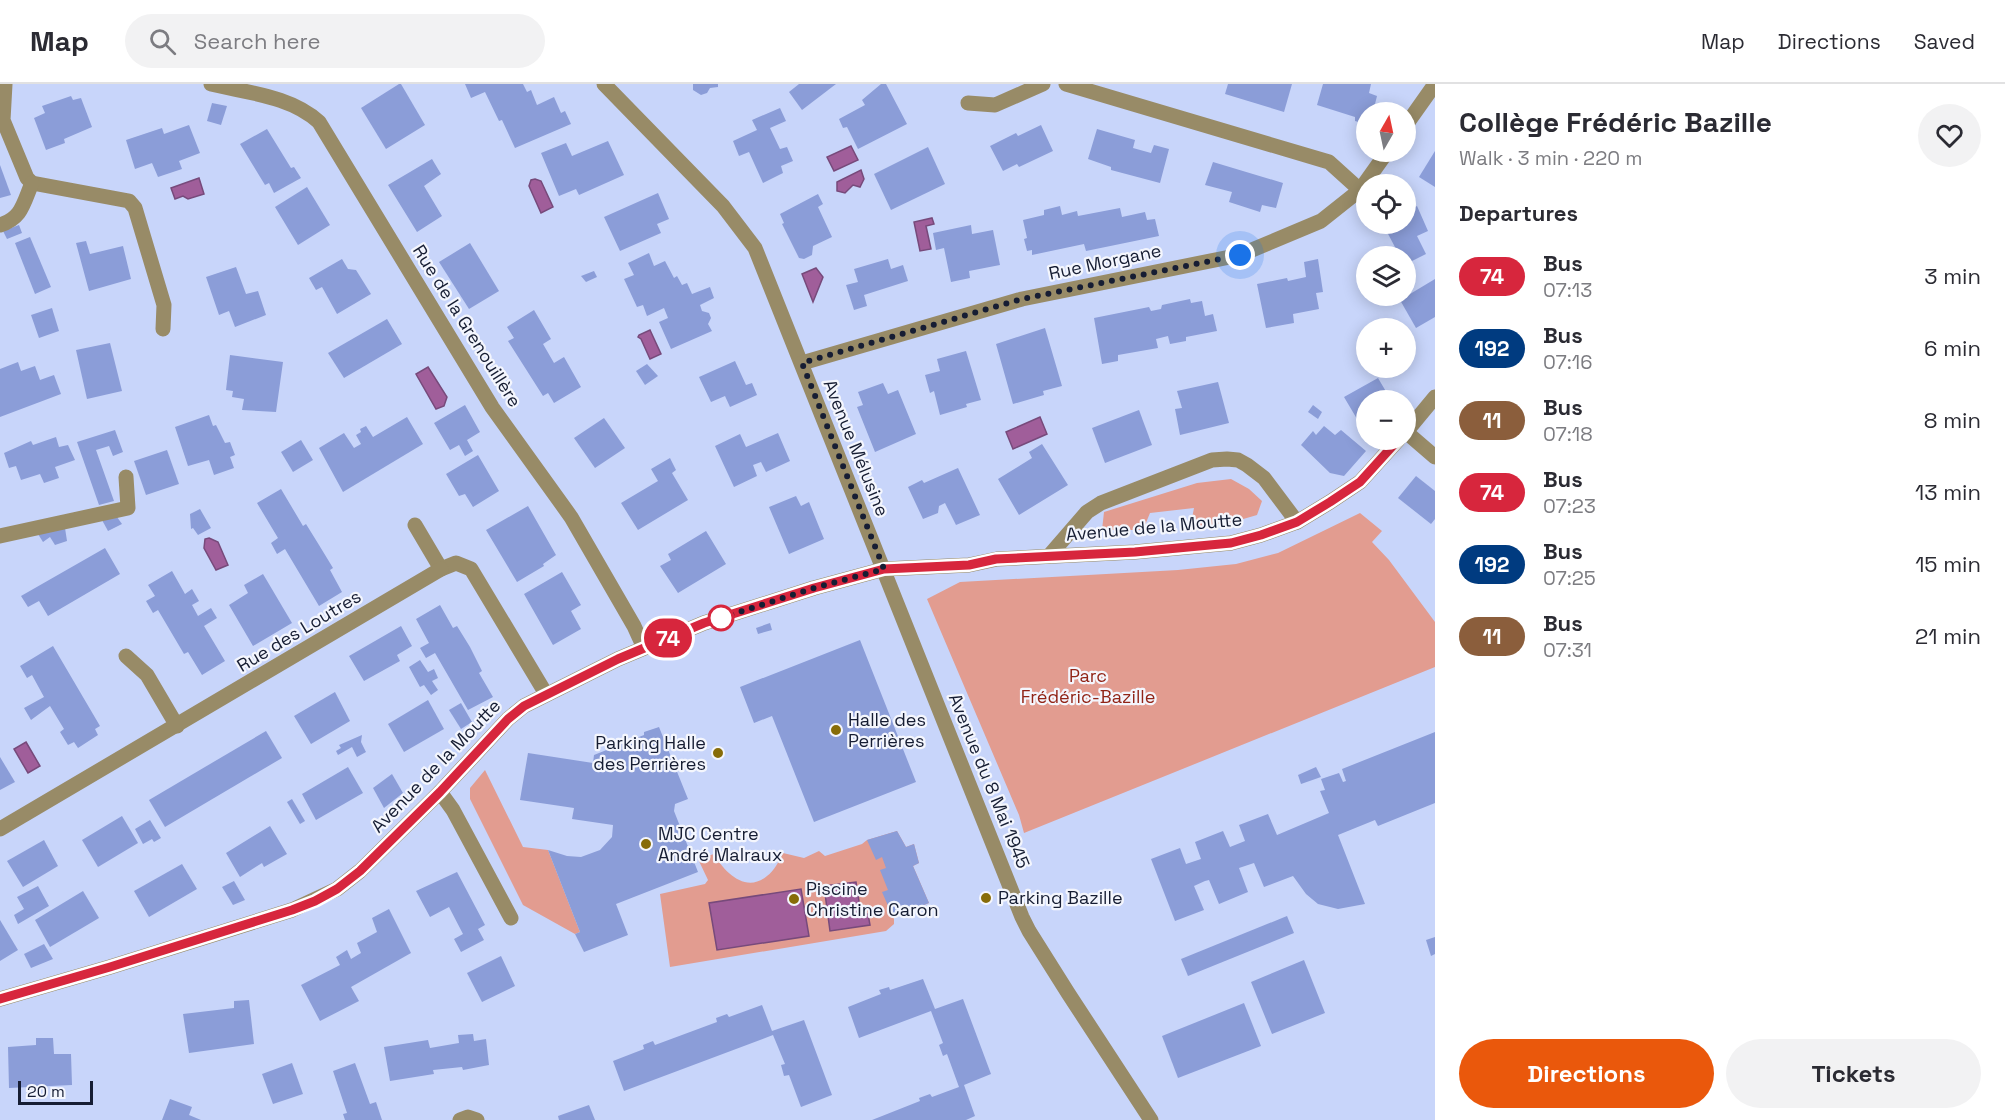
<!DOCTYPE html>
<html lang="en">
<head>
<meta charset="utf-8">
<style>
	:root { --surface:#fff; --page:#f2f2f3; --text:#2b2b33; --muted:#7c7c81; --line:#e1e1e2; --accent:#ea580c }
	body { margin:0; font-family:"Space Grotesk",sans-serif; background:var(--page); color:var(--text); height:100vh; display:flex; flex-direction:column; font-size:22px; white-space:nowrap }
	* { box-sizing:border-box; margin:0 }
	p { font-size:20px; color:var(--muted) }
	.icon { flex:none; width:33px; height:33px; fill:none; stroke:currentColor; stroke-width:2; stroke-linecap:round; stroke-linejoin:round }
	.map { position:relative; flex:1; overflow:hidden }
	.drawer { display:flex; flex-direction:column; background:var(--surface); width:570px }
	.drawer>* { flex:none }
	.badge { padding:0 12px; border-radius:20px; font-size:21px; line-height:39px }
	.needle { width:39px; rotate:9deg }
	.controls { position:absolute; left:1356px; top:18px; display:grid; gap:12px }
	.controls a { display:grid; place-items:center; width:60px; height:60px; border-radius:50%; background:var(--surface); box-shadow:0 3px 15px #0003; font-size:30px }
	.scale { position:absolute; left:18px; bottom:15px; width:75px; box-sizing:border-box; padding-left:6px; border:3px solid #161d33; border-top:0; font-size:16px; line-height:21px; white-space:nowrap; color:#161d33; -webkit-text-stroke:4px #f4f6fd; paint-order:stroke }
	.you { position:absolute; width:30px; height:30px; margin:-15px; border:4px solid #fff; border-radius:50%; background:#1a73e8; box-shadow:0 0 0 9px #1a73e833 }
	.map>.badge { position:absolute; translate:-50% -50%; box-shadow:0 0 0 3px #fff }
	h2 { padding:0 24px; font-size:22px; line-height:54px }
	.round { display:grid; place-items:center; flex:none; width:63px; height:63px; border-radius:32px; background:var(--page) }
	.head { display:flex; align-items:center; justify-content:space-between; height:102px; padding:0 24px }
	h1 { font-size:28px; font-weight:800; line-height:45px }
	.action { display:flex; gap:12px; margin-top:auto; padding:12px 24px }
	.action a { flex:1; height:69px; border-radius:36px; background:var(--accent); color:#fff; font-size:24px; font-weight:800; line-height:69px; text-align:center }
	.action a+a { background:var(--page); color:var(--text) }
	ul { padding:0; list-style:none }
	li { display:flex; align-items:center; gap:18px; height:72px; padding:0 24px }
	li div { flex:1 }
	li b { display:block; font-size:22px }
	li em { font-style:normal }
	li .badge { min-width:66px; font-weight:700; text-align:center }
	header { display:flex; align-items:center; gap:36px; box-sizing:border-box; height:84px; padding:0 30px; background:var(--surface); border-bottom:2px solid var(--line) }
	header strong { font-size:28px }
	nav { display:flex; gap:33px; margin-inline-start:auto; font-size:21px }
	.search { width:420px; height:54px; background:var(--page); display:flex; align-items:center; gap:15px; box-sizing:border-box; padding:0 21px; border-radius:33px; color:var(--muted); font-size:22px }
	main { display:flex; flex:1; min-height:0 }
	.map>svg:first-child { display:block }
	.green { fill:#e29c90 }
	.water { fill:#a05e9a; stroke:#774a7b; stroke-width:1.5 }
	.building { fill:#8b9dd8 }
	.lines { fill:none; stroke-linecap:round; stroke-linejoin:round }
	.minor { stroke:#988b67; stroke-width:15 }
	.line-casing { stroke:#fff; stroke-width:14 }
	.line { stroke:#d7263d; stroke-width:9 }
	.walk { stroke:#161d33; stroke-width:6; stroke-dasharray:0 10.8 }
	.stop-dot { fill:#fff; stroke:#d7263d; stroke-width:3 }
	.poi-dot { fill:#876c09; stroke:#f4f6fd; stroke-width:2 }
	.labels { text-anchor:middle; stroke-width:4.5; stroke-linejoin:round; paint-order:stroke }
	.street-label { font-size:18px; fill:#161d33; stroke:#f4f6fd }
	.park-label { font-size:18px; fill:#912417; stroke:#f4f6fd }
	.poi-label { font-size:18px; fill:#161d33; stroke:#f4f6fd; text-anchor:start }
</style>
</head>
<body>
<header>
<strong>Map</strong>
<div class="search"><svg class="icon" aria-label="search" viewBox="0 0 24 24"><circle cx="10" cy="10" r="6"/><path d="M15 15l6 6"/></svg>Search here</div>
<nav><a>Map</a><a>Directions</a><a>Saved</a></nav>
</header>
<main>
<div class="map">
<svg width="1435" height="1036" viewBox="0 0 1435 1036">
	<rect width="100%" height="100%" fill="#c8d5fa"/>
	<g class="green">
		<polygon points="1231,395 1249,405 1262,417 1257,431 1233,438 1190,444 1194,424 1150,429 1143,446 1102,446 1104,428 1197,399"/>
		<polygon points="1360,429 1382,447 1372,458 1389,476 1435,538 1435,583 1024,749 1019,731 927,515 960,498 1178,486 1236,480 1278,469"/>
		<polygon points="485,686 523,763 548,766 580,848 575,850 523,821 470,715 470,704"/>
		<path d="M897 747 906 763 914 760 919 779 913 782 929 819 894 833V840L886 847 670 883 660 810 705 800 708 796 698 775 714 770C724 788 746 810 767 792 774 787 779 777 783 769L804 774 819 767 825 772 862 760 867 756Z"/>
	</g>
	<g class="water">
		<polygon points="851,62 858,76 834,87 827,73"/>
		<polygon points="861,86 864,95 860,103 853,101 845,109 837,107 837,98"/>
		<polygon points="199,94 204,110 188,115 183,112 175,115 171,104"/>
		<polygon points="535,95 541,97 553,123 541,129 529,102 531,96"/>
		<polygon points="932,134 934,140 926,142 931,165 920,167 914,138"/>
		<polygon points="816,184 823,193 813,218 802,190"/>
		<polygon points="650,246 661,270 650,275 641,255 638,253 639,251"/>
		<polygon points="428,283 447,313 444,322 436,325 416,290"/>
		<polygon points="1040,333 1047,350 1013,365 1006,348"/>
		<polygon points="209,454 218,458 228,481 216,486 204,464 205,455"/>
		<polygon points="26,658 40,682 28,689 14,665"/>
		<polygon points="856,798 861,830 868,830 870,841 830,847 824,802"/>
		<polygon points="801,805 809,852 717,866 709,819"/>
	</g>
	<g class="building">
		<polygon points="399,0 401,0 425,41 386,65 361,24"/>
		<polygon points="465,0 523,0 527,8 531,6 537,21 554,13 561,29 565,27 571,40 515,64 502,36 499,37 485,8 471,14"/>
		<polygon points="693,0 718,0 718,3 710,4 707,9 701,11 693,6"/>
		<polygon points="799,0 836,0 802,26 789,8"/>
		<polygon points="881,0 886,0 907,40 858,65 847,43 843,44 839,35 865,21 862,16"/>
		<polygon points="1228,0 1292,0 1284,28 1225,10"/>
		<polygon points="1323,0 1371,0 1369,9 1377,12 1373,28 1366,28 1366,40 1355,37 1355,33 1317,21"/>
		<polygon points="71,12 73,16 81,14 92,43 64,55 65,59 46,66 34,34 45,29 42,22"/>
		<polygon points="212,19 227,22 221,41 207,37"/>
		<polygon points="780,24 786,37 770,44 780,65 787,63 793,77 781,82 783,89 763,99 749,68 739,72 733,57 757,46 752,36"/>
		<polygon points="189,41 200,69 179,77 182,85 158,93 152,79 135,85 126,56 162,44 164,50"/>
		<polygon points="1041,41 1053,67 1019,83 1017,80 1003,87 990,62 1016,49 1018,52"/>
		<polygon points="267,45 291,84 294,83 301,94 274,109 269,99 265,101 240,60"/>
		<polygon points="1097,45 1135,56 1133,64 1151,69 1154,61 1169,65 1160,99 1111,86 1111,83 1088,75"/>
		<polygon points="608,57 624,91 579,111 576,105 559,112 541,69 566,59 572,72"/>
		<polygon points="928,63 945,100 891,126 874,90"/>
		<polygon points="1435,67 1435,103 1419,93"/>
		<polygon points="432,75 441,90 424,102 442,132 417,148 388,101"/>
		<polygon points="1213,78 1283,99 1276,124 1262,121 1260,128 1229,118 1232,108 1205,101"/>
		<polygon points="0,81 11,111 0,114"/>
		<polygon points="307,103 330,141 298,161 275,123"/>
		<polygon points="658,109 669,135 657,140 661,149 620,167 604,133"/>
		<polygon points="818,110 823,120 818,123 832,153 813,162 812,171 804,175 799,174 782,140 784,139 780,130"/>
		<polygon points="1060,122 1062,131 1077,127 1078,132 1120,124 1122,133 1145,128 1147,136 1155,135 1159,152 1086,167 1084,160 1032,171 1032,166 1027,167 1024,155 1027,154 1023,136 1044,131 1044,126"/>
		<polygon points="1417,122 1428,147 1417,152 1426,170 1406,180 1406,172 1381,172 1396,165 1387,148 1409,138 1406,128"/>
		<polygon points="19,141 22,149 7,155 3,147"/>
		<polygon points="971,141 972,150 993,146 1000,181 969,187 970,194 951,198 944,164 936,166 933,149"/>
		<polygon points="30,153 51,203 35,210 15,159"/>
		<polygon points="86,157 90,170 123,162 131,195 89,207 76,159"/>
		<polygon points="470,159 499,207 469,225 439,178"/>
		<polygon points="649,169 654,182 665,177 674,194 677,192 682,201 687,199 692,210 710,203 714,214 700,221 702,227 709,229 711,234 708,240 712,247 671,265 659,238 668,234 664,224 647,232 643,221 637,223 624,195 634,191 628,179"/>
		<polygon points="342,175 348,185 356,186 371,210 337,230 322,203 316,206 309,194"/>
		<polygon points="888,175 891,185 903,181 908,197 864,211 867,222 854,226 846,201 858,198 854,185"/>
		<polygon points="1318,175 1323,208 1316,209 1319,225 1293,230 1294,239 1266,244 1257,200 1287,194 1288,197 1306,193 1304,178"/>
		<polygon points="236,183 246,210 258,207 266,231 235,243 229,227 219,231 206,193"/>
		<polygon points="594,187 597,193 586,198 581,192"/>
		<polygon points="1435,195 1435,233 1416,244 1400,216"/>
		<polygon points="1190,215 1191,219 1202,217 1205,232 1213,230 1217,247 1186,253 1186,257 1170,260 1168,252 1156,255 1158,264 1118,271 1118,277 1102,280 1094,234 1149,223 1151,227 1161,225 1162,221"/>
		<polygon points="52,224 59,247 39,254 31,231"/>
		<polygon points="534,226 551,255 543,260 554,279 564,273 581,303 554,319 548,309 543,312 508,257 514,254 507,243"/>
		<polygon points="387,235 402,260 344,294 328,269"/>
		<polygon points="1045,244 1062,302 1043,307 1044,311 1013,320 996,260"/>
		<polygon points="110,259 122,307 87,315 76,266"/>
		<polygon points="966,267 981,316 966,320 967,323 940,331 934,307 930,309 925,291 940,287 937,275"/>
		<polygon points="230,271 283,278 276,328 242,326 244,315 232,313 233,307 226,306"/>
		<polygon points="735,277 746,301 752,299 757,311 730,323 725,312 711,318 699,293"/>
		<polygon points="18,278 21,287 35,282 40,296 54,291 61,310 0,333 0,285"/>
		<polygon points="647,280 658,292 645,301 636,287"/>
		<polygon points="1378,294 1391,316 1366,316 1366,336 1360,340 1344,313"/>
		<polygon points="1218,298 1229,339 1180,351 1175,325 1182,324 1177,307"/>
		<polygon points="883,299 888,310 898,306 916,350 875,368 857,323 863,321 858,308"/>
		<polygon points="465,321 480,348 467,356 473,367 465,372 459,361 450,366 434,339"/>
		<polygon points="1313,321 1322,328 1318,335 1308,328"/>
		<polygon points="1139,326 1152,361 1105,379 1092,344"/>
		<polygon points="209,331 213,342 216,341 225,359 230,358 235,371 230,373 234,384 214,391 209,376 188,382 175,343"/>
		<polygon points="407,333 423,360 343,408 319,364 344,349 354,364 361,360 356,351 361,348 360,345 366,342 373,353"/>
		<polygon points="604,334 625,364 595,384 574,354"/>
		<polygon points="1324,342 1335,351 1341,346 1366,367 1344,392 1330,389 1301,361 1313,347 1316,351"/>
		<polygon points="115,346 123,368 113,372 109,362 96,366 114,417 99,421 77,358"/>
		<polygon points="778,349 790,377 766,388 761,378 753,381 757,392 734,403 715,362 740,350 746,363"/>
		<polygon points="56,353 59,363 68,361 75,376 55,383 59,394 44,399 40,390 21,396 16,382 9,384 4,369 31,357 33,361"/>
		<polygon points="301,356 313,376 293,388 281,368"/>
		<polygon points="1042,360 1068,401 1019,431 998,395 1032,374 1029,368"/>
		<polygon points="167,366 179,400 146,411 134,377"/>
		<polygon points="478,371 499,407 473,423 465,410 459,412 446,390"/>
		<polygon points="670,374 676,386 672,389 688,416 638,446 621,419 658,397 651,385"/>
		<polygon points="958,384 980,431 956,441 945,419 939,422 938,429 923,435 908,403 922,396 924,399"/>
		<polygon points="1416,392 1435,407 1435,435 1431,440 1398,414"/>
		<polygon points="281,405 303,442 306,440 319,461 333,484 330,486 342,508 319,522 285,465 277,470 271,459 278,454 257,419"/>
		<polygon points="796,412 801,422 809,418 824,455 789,470 769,423"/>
		<polygon points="528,422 556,471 543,480 544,482 517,498 486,446"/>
		<polygon points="200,425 211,444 198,451 193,444 191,445 190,430"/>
		<polygon points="117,433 122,440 108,447 102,436"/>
		<polygon points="65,444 67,457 55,461 50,453 43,458 38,450"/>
		<polygon points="706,447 726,480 678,509 660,482 671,476 668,470"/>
		<polygon points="105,464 120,490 48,532 39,517 28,523 21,512"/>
		<polygon points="172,487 185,510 192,505 199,517 192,521 198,532 211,524 217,534 204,542 225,577 202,591 188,568 184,570 158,526 153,529 146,517 155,512 148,501"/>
		<polygon points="562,488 581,521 571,527 581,545 553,561 524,510"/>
		<polygon points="263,490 292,539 253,562 229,521 248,509 244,501"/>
		<polygon points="440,521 453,544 457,542 470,563 482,587 479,589 493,613 468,626 435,569 426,574 420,564 429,559 416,535"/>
		<polygon points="770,539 772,546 758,550 756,544"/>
		<polygon points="401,542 412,562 397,571 400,577 364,597 349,572"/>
		<polygon points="860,556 916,698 814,738 772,632 754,639 740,603"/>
		<polygon points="53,562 100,642 95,645 98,651 78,664 74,658 68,661 60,648 64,645 50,622 31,636 24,624 44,613 32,591 27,594 20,582"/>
		<polygon points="420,576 428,588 434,585 438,594 432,597 438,606 431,611 424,601 420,603 409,583"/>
		<polygon points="335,608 350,637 311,660 294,632"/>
		<polygon points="428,616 444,645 404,668 388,640"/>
		<polygon points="461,619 472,638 461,645 449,626"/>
		<polygon points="659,643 688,715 675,720 674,727 698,788 616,820 628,851 584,868 575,850 580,848 548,766 567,772 581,773 600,766 612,753 613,741 572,735 574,724 520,716 528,669 593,679 594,671 644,651 644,648"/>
		<polygon points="266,647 282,674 165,743 149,716"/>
		<polygon points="1435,648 1435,719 1378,742 1375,736 1338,751 1365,820 1338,825 1318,820 1306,810 1293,792 1264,803 1254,779 1239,784 1248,808 1219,820 1209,796 1205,797 1194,802 1204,826 1175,837 1151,775 1180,764 1186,780 1201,775 1195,758 1223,747 1230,763 1245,757 1239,741 1268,730 1277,751 1329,729 1320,707 1325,706 1321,695 1339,689 1343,698 1346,697 1342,685"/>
		<polygon points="362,651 361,658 366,668 357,673 352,663 338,671 336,667 341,664 339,661"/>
		<polygon points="0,673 15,698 0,706"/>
		<polygon points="348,683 363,709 316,736 302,710"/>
		<polygon points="1316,683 1321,693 1301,700 1298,691"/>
		<polygon points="392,690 403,709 384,724 373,704"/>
		<polygon points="292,715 305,737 300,740 287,718"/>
		<polygon points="122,732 138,759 98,783 82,756"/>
		<polygon points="150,736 161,754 154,758 152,755 143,760 135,745"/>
		<polygon points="270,742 287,770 264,783 262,779 240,793 226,769"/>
		<polygon points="897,747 906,763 914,760 919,779 913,782 929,819 893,833 882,808 888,806 880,786 886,784 882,773 876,776 867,756"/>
		<polygon points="44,756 58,782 23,803 7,777"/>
		<polygon points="182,780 197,805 149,833 134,807"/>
		<polygon points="457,788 485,841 478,845 484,856 461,868 454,855 463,850 449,823 430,833 416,807"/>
		<polygon points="234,797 245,816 233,821 222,803"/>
		<polygon points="38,802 49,822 18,840 14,831 24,825 17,813"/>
		<polygon points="83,807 99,834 50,863 35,836"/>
		<polygon points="389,825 411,869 351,903 359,917 320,937 301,901 340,881 336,873 347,866 351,875 361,869 357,859 377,848 372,834"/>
		<polygon points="1287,832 1294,849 1188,892 1181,875"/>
		<polygon points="0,836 18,866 0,877"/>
		<polygon points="1435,853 1435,870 1431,872 1426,856"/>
		<polygon points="44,860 53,875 31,884 24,870"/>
		<polygon points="501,872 515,902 482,918 467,889"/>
		<polygon points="1304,876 1325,929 1272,950 1251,898"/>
		<polygon points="923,895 935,925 963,915 991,990 964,1001 975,1032 966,1036 872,1036 920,1017 919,1014 930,1010 932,1013 959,1003 947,970 943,972 939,961 943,959 931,927 859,954 848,923 881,910 879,906 889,903 890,906"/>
		<polygon points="249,916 254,960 189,969 183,930 234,924 234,917"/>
		<polygon points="1244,919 1261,962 1178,994 1162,952"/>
		<polygon points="762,921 772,947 804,936 832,1011 801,1023 789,991 784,992 781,981 785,980 773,951 624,1007 613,977 644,965 643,961 653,957 655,961 717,938 716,934 727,930 729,933"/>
		<polygon points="473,950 474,957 486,955 489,981 463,986 462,983 433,986 434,990 390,997 384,963 428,956 430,964 459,959 458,951"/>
		<polygon points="36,954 53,954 54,970 71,970 72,1001 9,1004 8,963 36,961"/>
		<polygon points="292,979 303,1010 273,1020 262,990"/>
		<polygon points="355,979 370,1020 376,1018 382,1036 345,1036 343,1030 347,1029 333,987"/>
		<polygon points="170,1015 192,1023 189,1031 201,1036 162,1036"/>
		<polygon points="589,1021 595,1036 559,1036 558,1032"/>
	</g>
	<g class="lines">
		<g class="minor">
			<polyline points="5,0 3,36 27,94 32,99 129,117 135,124 164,221 163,245"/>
			<path d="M211 0C248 9 291 12 319 38L492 323 571 433 634 542 644 564"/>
			<polyline points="604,0 723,122 755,164 1022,833 1029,847 1068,909 1151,1036"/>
			<polyline points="1066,0 1329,78 1360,106"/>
			<polyline points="968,19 995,21 1043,0"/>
			<polyline points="1406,41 1435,0"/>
			<path d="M0 141C22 134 23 120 32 99"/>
			<polyline points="802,279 1022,215 1240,171 1321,137 1360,106 1387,68"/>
			<polyline points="1406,348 1435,313"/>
			<polyline points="1406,348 1435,373"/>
			<polyline points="415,441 441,485 456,479 471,485 546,610"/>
			<polyline points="0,452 128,424 126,393"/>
			<polyline points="1049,472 1087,428 1101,419 1212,376 1227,375 1238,376 1247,381 1264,394 1297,438"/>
			<polyline points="126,572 147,591 177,642"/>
			<polyline points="440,708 453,726 511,834"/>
			<polyline points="0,745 441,485"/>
			<polyline points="0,915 110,883 292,826 337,805 360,787 440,708 508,635 524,622 618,575 704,539 814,504 884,485 969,481 997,475 1135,468 1231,459 1261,451 1297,438 1330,418 1360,398 1398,356"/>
			<polyline points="460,1036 468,1033 477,1036"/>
		</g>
	</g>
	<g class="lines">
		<g class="line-casing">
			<polyline id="line" points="0,915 110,883 292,826 315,817 337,805 360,787 440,708 508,635 524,622 618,575 704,539 814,504 884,485 969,481 996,475 1135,468 1231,459 1261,451 1297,438 1330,418 1360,398 1398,356"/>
		</g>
		<use href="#line" class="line"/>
		<polyline class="walk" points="721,534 814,504 884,485 802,279 1022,215 1240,171"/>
	</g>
	<circle class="stop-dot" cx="721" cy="534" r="12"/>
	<g class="poi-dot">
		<circle cx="836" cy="646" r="6"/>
		<circle cx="718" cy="669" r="6"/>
		<circle cx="646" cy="760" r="6"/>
		<circle cx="986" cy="814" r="6"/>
		<circle cx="794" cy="815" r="6"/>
	</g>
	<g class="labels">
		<g class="street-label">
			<text transform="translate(1105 178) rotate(-12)" y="6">Rue Morgane</text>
			<text transform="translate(467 242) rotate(58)" y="6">Rue de la Grenouillère</text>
			<text transform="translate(856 364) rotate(68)" y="6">Avenue Mélusine</text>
			<text transform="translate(1154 443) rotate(-5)" y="6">Avenue de la Moutte</text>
			<text transform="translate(299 547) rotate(-31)" y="6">Rue des Loutres</text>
			<text transform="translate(436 682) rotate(-46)" y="6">Avenue de la Moutte</text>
			<text transform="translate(989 697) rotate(68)" y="6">Avenue du 8 Mai 1945</text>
		</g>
		<g class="park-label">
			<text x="1088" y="598">Parc<tspan x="1088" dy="21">Frédéric-Bazille</tspan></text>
		</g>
		<g class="poi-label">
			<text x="848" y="642">Halle des<tspan x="848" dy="21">Perrières</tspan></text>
			<text x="706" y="665" text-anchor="end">Parking Halle<tspan x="706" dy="21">des Perrières</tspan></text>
			<text x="658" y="756">MJC Centre<tspan x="658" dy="21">André Malraux</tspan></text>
			<text x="806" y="811">Piscine<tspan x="806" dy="21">Christine Caron</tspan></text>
			<text x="998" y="820">Parking Bazille</text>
		</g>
	</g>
</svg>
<div class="controls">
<a><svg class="needle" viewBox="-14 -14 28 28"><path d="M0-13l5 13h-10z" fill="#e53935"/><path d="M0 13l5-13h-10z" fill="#7c7c81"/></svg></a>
<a><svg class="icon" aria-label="locate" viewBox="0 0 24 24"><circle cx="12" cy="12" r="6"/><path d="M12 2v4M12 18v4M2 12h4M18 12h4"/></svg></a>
<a><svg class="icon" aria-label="layers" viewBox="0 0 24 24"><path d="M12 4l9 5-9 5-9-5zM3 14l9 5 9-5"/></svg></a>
<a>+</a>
<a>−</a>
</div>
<div class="scale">20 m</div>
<div class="you" style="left:1240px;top:171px"></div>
<b class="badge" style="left:668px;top:554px;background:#d7263d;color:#fff">74</b>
</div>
<section class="drawer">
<div class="head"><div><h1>Collège Frédéric Bazille</h1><p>Walk · 3 min · 220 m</p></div><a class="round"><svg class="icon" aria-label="heart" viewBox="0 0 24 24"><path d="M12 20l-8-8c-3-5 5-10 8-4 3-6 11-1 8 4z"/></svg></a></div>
<h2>Departures</h2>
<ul>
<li><span class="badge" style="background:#d7263d;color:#fff">74</span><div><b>Bus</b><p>07:13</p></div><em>3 min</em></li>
<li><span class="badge" style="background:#003b80;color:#fff">192</span><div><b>Bus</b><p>07:16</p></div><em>6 min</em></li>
<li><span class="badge" style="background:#8b5e3c;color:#fff">11</span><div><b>Bus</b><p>07:18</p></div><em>8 min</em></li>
<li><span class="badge" style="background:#d7263d;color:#fff">74</span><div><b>Bus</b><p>07:23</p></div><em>13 min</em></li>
<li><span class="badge" style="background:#003b80;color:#fff">192</span><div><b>Bus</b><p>07:25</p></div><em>15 min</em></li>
<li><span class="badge" style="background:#8b5e3c;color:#fff">11</span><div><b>Bus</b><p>07:31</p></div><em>21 min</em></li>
</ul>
<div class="action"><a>Directions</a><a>Tickets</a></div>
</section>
</main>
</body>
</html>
